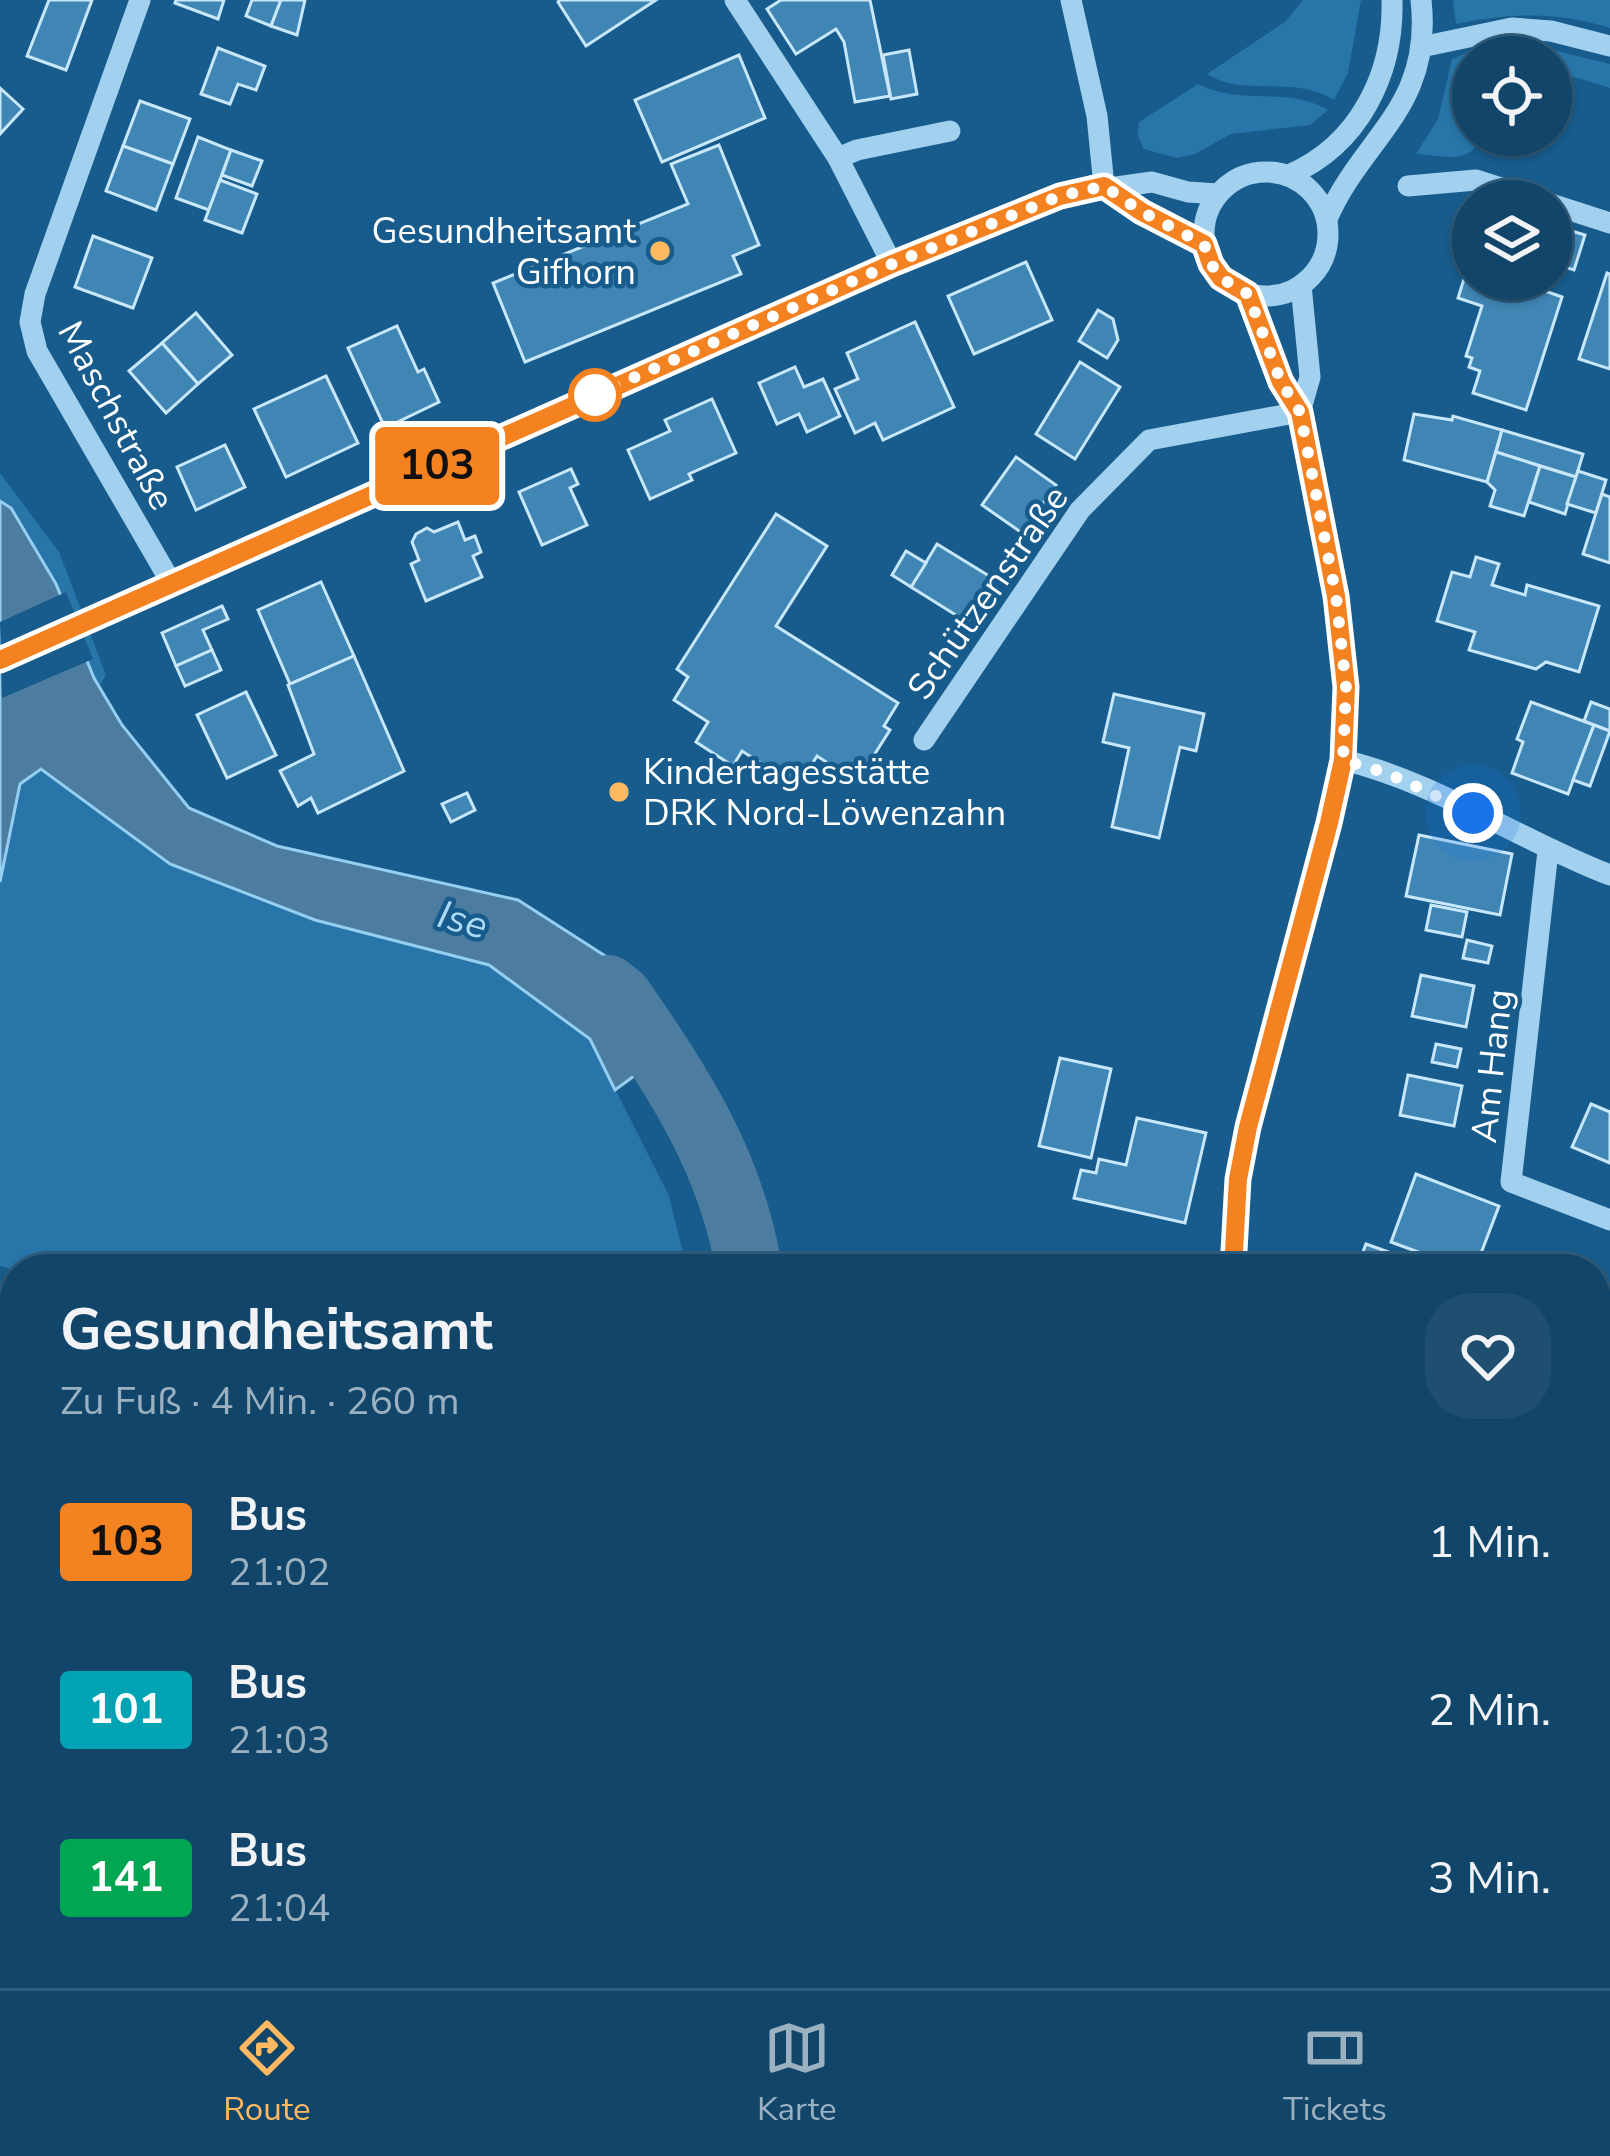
<!DOCTYPE html>
<html lang="de">
<head>
<meta charset="utf-8">
<style>
	:root { --surface:#114569; --page:#1e4f71; --text:#f1f3f6; --muted:#9cb1c0; --line:#305d7d; --accent:#ffb960 }
	body { margin:0; font-family:"Nunito Sans",sans-serif; background:var(--page); color:var(--text); height:100vh; display:flex; flex-direction:column; font-size:45px; white-space:nowrap }
	* { box-sizing:border-box; margin:0 }
	p { font-size:39px; color:var(--muted) }
	.icon { flex:none; width:66px; height:66px; fill:none; stroke:currentColor; stroke-width:2; stroke-linecap:round; stroke-linejoin:round }
	.map { position:relative; flex:1; overflow:hidden }
	.panel { position:absolute; left:0px; top:1254px; width:1611px; height:735px; display:flex; flex-direction:column; background:var(--surface); border-radius:48px 48px 0 0; box-shadow:0 3px 9px #0004,0 0 0 3px var(--line) }
	.panel>* { flex:none }
	.badge { padding:0 24px; border-radius:9px; font-size:42px; line-height:78px }
	.controls { position:absolute; left:1452px; top:36px; display:grid; gap:24px }
	.controls a { display:grid; place-items:center; width:120px; height:120px; border-radius:50%; background:var(--surface); box-shadow:0 3px 9px #0004,0 0 0 3px var(--line); font-size:60px }
	.you { position:absolute; width:60px; height:60px; margin:-30px; border:9px solid #fff; border-radius:50%; background:#1a73e8; box-shadow:0 0 0 18px #1a73e833 }
	.map>.badge { position:absolute; translate:-50% -50%; box-shadow:0 0 0 6px #fff }
	.round { display:grid; place-items:center; flex:none; width:126px; height:126px; border-radius:48px; background:var(--page) }
	.head { display:flex; align-items:center; justify-content:space-between; height:204px; padding:0 60px }
	h1 { font-size:57px; font-weight:700; line-height:90px }
	ul { padding:0; list-style:none }
	li { display:flex; align-items:center; gap:36px; height:168px; padding:0 60px }
	li div { flex:1 }
	li b { display:block; font-size:45px }
	li em { font-style:normal }
	li .badge { min-width:132px; font-weight:700; text-align:center }
	.menu { display:flex; justify-content:space-around; align-items:center; height:168px; border-top:3px solid var(--line); background:var(--surface); font-size:33px; color:var(--muted) }
	.menu a { display:grid; justify-items:center; gap:6px }
	.menu .selected { color:var(--accent) }
	.map>svg:first-child { display:block }
	.green { fill:#2775a9 }
	.water { fill:#4c7da0; stroke:#94cef1; stroke-width:3 }
	.pier { fill:#175c8c }
	.lines { fill:none; stroke-linecap:round; stroke-linejoin:round }
	.river { stroke:#4c7da0; stroke-width:66 }
	.building { fill:#4086b5; stroke:#c8e7fb; stroke-width:3 }
	.minor { stroke:#a2d0ef; stroke-width:21 }
	.line-casing { stroke:#fff; stroke-width:27 }
	.line { stroke:#f58220; stroke-width:18 }
	.walk { stroke:#fff; stroke-width:12; stroke-dasharray:0 21.6 }
	.poi-dot { fill:#ffb960; stroke:#175c8c; stroke-width:4.5 }
	.stop-dot { fill:#fff; stroke:#f58220; stroke-width:6 }
	.labels { text-anchor:middle; stroke-width:9; stroke-linejoin:round; paint-order:stroke }
	.poi-label { font-size:36px; fill:#fff; stroke:#175c8c; text-anchor:end }
	.street-label { font-size:36px; fill:#fff; stroke:#175c8c }
	.water-label { font-size:39px; font-style:italic; fill:#aedaf6; stroke:#175c8c }
</style>
</head>
<body>
<div class="map">
<svg width="1610" height="1988" viewBox="0 0 1610 1988">
	<rect width="100%" height="100%" fill="#175c8c"/>
	<g class="green">
		<path d="M1303 0H1361L1348 73 1334 100C1292 74 1245 98 1207 74L1286 21Z"/>
		<path d="M1453 0H1610V28C1556 11 1511 13 1456 24Z"/>
		<path d="M1516 41 1610 64V88L1555 71 1551 77V57H1473V135H1481C1471 167 1444 155 1416 154L1438 119 1452 59 1487 44Z"/>
		<path d="M1198 84C1244 107 1286 85 1328 110L1310 125 1231 134 1195 154 1177 158 1144 149 1138 136 1139 122Z"/>
		<polygon points="0,473 59,552 106,675 47,772 170,864 315,920 489,964 590,1039 669,1196 687,1269 15,1270 0,1266"/>
		<polygon points="15,1554 15,1974 924,1974 930,1988 0,1988 0,1632"/>
	</g>
	<polygon class="water" points="0,501 11,508 56,584 94,678 122,725 189,808 277,846 518,900 621,966 671,1049 615,1090 590,1039 489,965 315,920 170,864 41,769 20,784 0,882"/>
	<polygon class="pier" points="66,592 93,659 2,698 0,622"/>
	<g class="lines">
		<g class="river">
			<path d="M608 988 620 998C680 1085 731 1162 749 1269"/>
			<polyline points="953,1974 962,1988"/>
		</g>
	</g>
	<g class="building">
		<polygon points="49,0 92,0 66,70 27,56"/>
		<polygon points="176,0 224,0 218,19 175,3"/>
		<polygon points="281,0 271,26 246,16 252,0"/>
		<polygon points="281,0 305,0 297,35 271,26"/>
		<polygon points="560,0 656,0 586,46 558,2"/>
		<polygon points="781,0 870,0 890,96 855,102 844,42 836,29 796,54 767,9"/>
		<polygon points="218,48 265,66 256,90 238,84 230,104 201,94"/>
		<polygon points="909,50 917,94 891,99 883,55"/>
		<polygon points="739,55 765,118 662,162 635,100"/>
		<polygon points="0,88 23,109 0,134"/>
		<polygon points="140,101 190,119 173,164 123,146"/>
		<polygon points="198,137 231,150 209,210 176,198"/>
		<polygon points="719,145 759,245 733,256 741,274 525,362 493,283 688,204 671,164"/>
		<polygon points="123,146 173,164 156,210 106,191"/>
		<polygon points="231,150 262,161 252,186 222,175"/>
		<polygon points="220,180 257,194 242,233 205,220"/>
		<polygon points="1565,229 1585,235 1574,270 1554,264"/>
		<polygon points="93,236 152,258 133,308 75,287"/>
		<polygon points="1473,250 1473,279 1533,279 1531,286 1562,297 1526,410 1473,393 1480,371 1469,367 1472,358 1466,356 1482,306 1458,298"/>
		<polygon points="1026,262 1052,320 974,354 948,296"/>
		<polygon points="1607,273 1610,274 1610,369 1579,359"/>
		<polygon points="1098,310 1113,319 1118,340 1107,358 1079,341"/>
		<polygon points="196,313 232,355 198,384 162,343"/>
		<polygon points="915,322 954,407 883,440 875,423 855,433 835,389 858,379 847,353"/>
		<polygon points="397,326 418,372 424,369 439,402 385,428 348,348"/>
		<polygon points="162,343 198,384 166,413 129,371"/>
		<polygon points="1080,362 1120,387 1075,459 1036,434"/>
		<polygon points="795,367 804,387 823,379 840,416 807,432 799,414 777,424 759,383"/>
		<polygon points="326,376 358,443 286,477 254,409"/>
		<polygon points="712,399 736,453 689,474 692,480 650,499 628,450 670,431 665,420"/>
		<polygon points="1414,414 1452,420 1453,416 1502,430 1487,482 1404,460"/>
		<polygon points="1502,430 1583,454 1576,477 1496,452"/>
		<polygon points="225,445 245,487 196,510 177,467"/>
		<polygon points="1496,452 1540,466 1524,516 1490,506 1495,490 1487,482"/>
		<polygon points="1016,457 1056,485 1022,533 982,505"/>
		<polygon points="1540,466 1576,477 1565,514 1529,502"/>
		<polygon points="571,469 578,484 570,488 587,525 542,545 519,492"/>
		<polygon points="1578,471 1606,480 1596,513 1567,504"/>
		<polygon points="1602,494 1610,497 1610,563 1583,554"/>
		<polygon points="776,514 827,546 776,626 898,703 884,726 890,730 857,782 817,756 798,787 742,751 733,766 696,742 708,722 674,700 688,677 677,669"/>
		<polygon points="458,522 465,540 475,536 481,552 473,556 482,577 426,601 411,564 419,560 412,542 416,534 427,528 434,532"/>
		<polygon points="937,544 994,579 967,622 911,587"/>
		<polygon points="906,551 926,563 911,587 892,575"/>
		<polygon points="1476,557 1499,564 1492,585 1525,595 1527,585 1599,606 1579,672 1546,662 1536,669 1469,650 1475,632 1437,621 1452,572 1470,577"/>
		<polygon points="321,582 354,656 290,684 258,610"/>
		<polygon points="222,606 228,619 203,630 212,650 176,666 162,633"/>
		<polygon points="212,650 221,670 185,686 176,666"/>
		<polygon points="354,656 404,771 318,813 311,798 298,806 280,771 314,754 288,685"/>
		<polygon points="246,692 276,755 227,778 197,715"/>
		<polygon points="1114,694 1204,714 1196,751 1180,747 1159,838 1112,827 1129,748 1103,742"/>
		<polygon points="1531,702 1594,725 1568,794 1512,773 1523,742 1517,739"/>
		<polygon points="1591,702 1610,709 1610,731 1584,721"/>
		<polygon points="1594,725 1610,731 1590,786 1573,780"/>
		<polygon points="467,793 475,810 451,822 442,804"/>
		<polygon points="1419,835 1512,854 1500,915 1406,896"/>
		<polygon points="1431,905 1467,912 1462,937 1426,930"/>
		<polygon points="1467,940 1492,946 1488,963 1463,958"/>
		<polygon points="1421,975 1474,986 1466,1027 1412,1016"/>
		<polygon points="1436,1044 1461,1049 1457,1067 1432,1062"/>
		<polygon points="1060,1058 1111,1069 1091,1158 1039,1146"/>
		<polygon points="1408,1075 1462,1086 1454,1126 1400,1115"/>
		<polygon points="1591,1104 1610,1112 1610,1163 1572,1147"/>
		<polygon points="1137,1118 1206,1133 1185,1223 1074,1198 1081,1170 1096,1173 1099,1159 1126,1165"/>
		<polygon points="1416,1174 1499,1206 1475,1269 1464,1269 1391,1242"/>
		<polygon points="1366,1244 1436,1269 1357,1267"/>
		<polygon points="1610,1757 1610,1844 1599,1842 1602,1819 1596,1818 1596,1773 1607,1775"/>
		<polygon points="69,1974 119,1974 117,1985"/>
		<polygon points="1344,1974 1392,1974 1393,1985 1345,1986"/>
		<polygon points="1392,1974 1425,1974 1425,1983 1393,1985"/>
		<polygon points="1496,1974 1543,1974 1541,1988 1494,1988"/>
		<polygon points="1276,1978 1277,1988 1218,1988 1218,1984"/>
	</g>
	<g class="lines">
		<g class="minor">
			<polyline points="140,0 35,294 30,322 37,351 172,584"/>
			<polyline points="735,0 838,158 892,264"/>
			<polyline points="1071,0 1097,116 1104,186"/>
			<polyline points="1421,47 1512,28 1551,31 1610,46"/>
			<polyline points="838,158 857,150 950,131"/>
			<circle cx="1266" cy="234" r="62"/>
			<path d="M1289 175C1359 145 1394 74 1392 0"/>
			<polyline points="1104,186 1142,212 1204,243"/>
			<polyline points="1408,186 1476,180 1541,201"/>
			<polyline points="1551,204 1610,223"/>
			<path d="M1327 219C1363 136 1433 108 1421 0"/>
			<polyline points="1300,412 1310,377 1301,285"/>
			<polyline points="0,661 892,264 1060,195 1152,182 1188,192 1218,194"/>
			<polyline points="924,740 1080,510 1149,440 1300,412"/>
			<path d="M1343 760C1434 781 1521 841 1610 875"/>
			<polyline points="1548,851 1511,1182 1610,1220"/>
			<polyline points="1233,1269 1238,1179 1263,1065 1343,760 1346,687 1336,596 1300,412 1281,382 1248,294"/>
			<polyline points="1596,1939 1610,1941"/>
			<polyline points="1315,1974 1316,1988"/>
		</g>
	</g>
	<g class="lines">
		<g class="line-casing">
			<polyline id="line" points="0,660 892,264 1060,196 1104,186 1142,212 1204,244 1211,264 1221,278 1248,294 1281,382 1300,412 1336,596 1346,687 1343,760 1329,823 1248,1127 1238,1179 1233,1269"/>
		</g>
		<use href="#line" class="line"/>
		<polyline class="walk" points="595,395 585,399 892,264 1060,196 1104,186 1142,212 1204,244 1211,264 1221,278 1248,294 1281,382 1300,412 1336,596 1346,687 1343,760 1389,774 1473,813"/>
	</g>
	<g class="poi-dot">
		<circle cx="660" cy="251" r="12"/>
		<circle cx="619" cy="792" r="12"/>
	</g>
	<circle class="stop-dot" cx="595" cy="395" r="24"/>
	<g class="labels">
		<g class="poi-label">
			<text x="636" y="243">Gesundheitsamt<tspan x="636" dy="41">Gifhorn</tspan></text>
			<text x="643" y="784" text-anchor="start">Kindertagesstätte<tspan x="643" dy="41">DRK Nord-Löwenzahn</tspan></text>
		</g>
		<g class="street-label">
			<text transform="translate(117 415) rotate(62)" y="13">Maschstraße</text>
			<text transform="translate(987 592) rotate(-55)" y="13">Schützenstraße</text>
			<text transform="translate(1491 1066) rotate(-84)" y="13">Am Hang</text>
		</g>
		<g class="water-label">
			<text transform="translate(463 919) rotate(16)" y="14">Ise</text>
		</g>
	</g>
</svg>
<div class="controls">
<a><svg class="icon" aria-label="locate" viewBox="0 0 24 24"><circle cx="12" cy="12" r="6"/><path d="M12 2v4M12 18v4M2 12h4M18 12h4"/></svg></a>
<a><svg class="icon" aria-label="layers" viewBox="0 0 24 24"><path d="M12 4l9 5-9 5-9-5zM3 14l9 5 9-5"/></svg></a>
</div>
<div class="you" style="left:1473px;top:813px"></div>
<b class="badge" style="left:437px;top:466px;background:#f58220;color:#111">103</b>
<section class="panel">
<div class="head"><div><h1>Gesundheitsamt</h1><p>Zu Fuß · 4 Min. · 260 m</p></div><a class="round"><svg class="icon" aria-label="heart" viewBox="0 0 24 24"><path d="M12 20l-8-8c-3-5 5-10 8-4 3-6 11-1 8 4z"/></svg></a></div>
<ul>
<li><span class="badge" style="background:#f58220;color:#111">103</span><div><b>Bus</b><p>21:02</p></div><em>1 Min.</em></li>
<li><span class="badge" style="background:#00a3b4;color:#fff">101</span><div><b>Bus</b><p>21:03</p></div><em>2 Min.</em></li>
<li><span class="badge" style="background:#00a651;color:#fff">141</span><div><b>Bus</b><p>21:04</p></div><em>3 Min.</em></li>
</ul>
</section>
</div>
<nav class="menu">
<a class="selected"><svg class="icon" aria-label="directions" viewBox="0 0 24 24"><path d="M12 3l9 9-9 9-9-9zM9 14v-3h6M13 9l2 2-2 2"/></svg>Route</a>
<a><svg class="icon" aria-label="map" viewBox="0 0 24 24"><path d="M3 6l6-2 6 2 6-2v14l-6 2-6-2-6 2zM9 4v14M15 6v14"/></svg>Karte</a>
<a><svg class="icon" aria-label="tickets" viewBox="0 0 24 24"><path d="M3 7h18v10H3zM15 7v10"/></svg>Tickets</a>
</nav>
</body>
</html>
